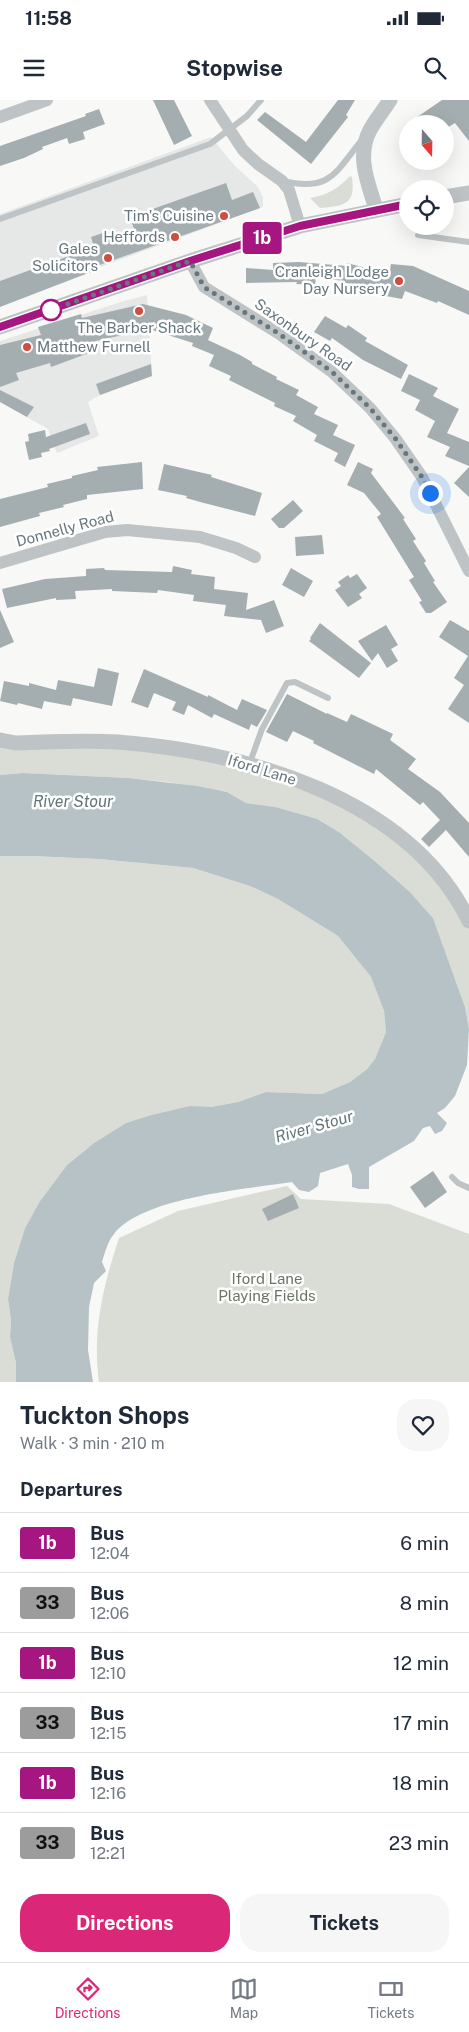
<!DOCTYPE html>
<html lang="en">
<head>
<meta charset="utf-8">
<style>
	:root { --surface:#fff; --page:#f6f6f7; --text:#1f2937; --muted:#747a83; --line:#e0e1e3; --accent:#db2777 }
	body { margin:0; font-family:"Public Sans",sans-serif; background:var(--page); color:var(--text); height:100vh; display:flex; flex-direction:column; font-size:19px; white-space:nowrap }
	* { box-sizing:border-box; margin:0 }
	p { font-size:16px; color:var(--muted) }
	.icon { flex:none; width:28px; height:28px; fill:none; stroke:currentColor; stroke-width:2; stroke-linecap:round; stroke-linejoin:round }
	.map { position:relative; height:1282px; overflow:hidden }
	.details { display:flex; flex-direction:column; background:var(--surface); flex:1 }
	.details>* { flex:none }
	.badge { padding:0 10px; border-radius:4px; font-size:18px; line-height:32px }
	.needle { width:32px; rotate:160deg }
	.buttons { position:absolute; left:399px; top:15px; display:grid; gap:10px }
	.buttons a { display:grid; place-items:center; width:55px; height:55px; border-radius:50%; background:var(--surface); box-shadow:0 5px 20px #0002; font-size:25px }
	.you { position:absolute; width:25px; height:25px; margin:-12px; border:4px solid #fff; border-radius:50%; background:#1a73e8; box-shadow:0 0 0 8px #1a73e833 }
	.map>.badge { position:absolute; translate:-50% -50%; box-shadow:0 0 0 2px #fff }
	h2 { padding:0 20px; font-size:19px; line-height:45px }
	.round { display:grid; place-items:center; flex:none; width:52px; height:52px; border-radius:20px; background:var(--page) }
	.headline { display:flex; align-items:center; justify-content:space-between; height:85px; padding:0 20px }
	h1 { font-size:24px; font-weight:700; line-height:38px }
	.cta { display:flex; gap:10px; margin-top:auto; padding:10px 20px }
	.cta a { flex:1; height:58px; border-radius:20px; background:var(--accent); color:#fff; font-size:20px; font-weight:700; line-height:58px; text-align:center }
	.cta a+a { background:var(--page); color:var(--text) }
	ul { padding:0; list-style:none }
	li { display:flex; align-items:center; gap:15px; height:60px; padding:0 20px; border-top:1px solid var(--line) }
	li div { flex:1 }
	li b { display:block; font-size:19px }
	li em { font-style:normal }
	li .badge { min-width:55px; font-weight:700; text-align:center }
	.status { display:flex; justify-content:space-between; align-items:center; height:35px; padding:0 25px; background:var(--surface); direction:ltr }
	.status svg { height:14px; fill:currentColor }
	header { display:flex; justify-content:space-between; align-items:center; height:65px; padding:0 20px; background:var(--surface); font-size:22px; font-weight:700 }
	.menu { display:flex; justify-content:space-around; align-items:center; height:70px; border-top:1px solid var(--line); background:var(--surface); font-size:14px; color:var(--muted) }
	.menu a { display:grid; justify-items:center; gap:2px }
	.menu .current { color:var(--accent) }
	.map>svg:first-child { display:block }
	.built { fill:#e6e8e7 }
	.green { fill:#d9ddd6 }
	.water { fill:#b6c2c5 }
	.building { fill:#a4adb0 }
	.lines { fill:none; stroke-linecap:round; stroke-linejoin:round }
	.service { stroke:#bec3c5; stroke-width:6 }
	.minor { stroke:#bec3c5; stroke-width:12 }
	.tertiary { stroke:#bec3c5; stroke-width:15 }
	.line-casing { stroke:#fff; stroke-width:11 }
	.line { stroke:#a61680; stroke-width:8 }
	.walk { stroke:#66777d; stroke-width:5; stroke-dasharray:0 9 }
	.poi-dot { fill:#ce4e41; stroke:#fff; stroke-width:2 }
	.stop-dot { fill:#fff; stroke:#a61680; stroke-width:2.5 }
	.labels { text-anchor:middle; stroke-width:5; stroke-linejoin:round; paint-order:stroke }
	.poi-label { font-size:15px; fill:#66777d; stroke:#fff; text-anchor:end }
	.street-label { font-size:15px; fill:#66777d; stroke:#fff }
	.park-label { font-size:15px; fill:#6a7665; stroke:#fff }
	.water-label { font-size:16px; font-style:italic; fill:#627578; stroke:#fff }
</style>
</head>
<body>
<div class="status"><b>11:58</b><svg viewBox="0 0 49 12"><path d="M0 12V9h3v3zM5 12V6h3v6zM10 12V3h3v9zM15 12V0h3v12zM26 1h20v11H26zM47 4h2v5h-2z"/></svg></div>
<header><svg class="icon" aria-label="menu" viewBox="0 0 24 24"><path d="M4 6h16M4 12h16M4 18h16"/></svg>Stopwise<svg class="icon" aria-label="search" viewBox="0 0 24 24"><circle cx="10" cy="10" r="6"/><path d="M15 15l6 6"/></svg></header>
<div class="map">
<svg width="469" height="1282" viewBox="0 0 469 1282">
	<rect width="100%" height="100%" fill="#f8f8f6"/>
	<g class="built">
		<polygon points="211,37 234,65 258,87 263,97 263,107 0,204 0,114"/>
		<polygon points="147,195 152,276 100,295 88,302 99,336 57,353 48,329 0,302 0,241 124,201"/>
	</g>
	<g class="green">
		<path d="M350 76 352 77C356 105 344 106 320 108L310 98C327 95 338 89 350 76Z"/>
		<polygon points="0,640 170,647 339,698 420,754 469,821 469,929 465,907 433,818 410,792 378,764 275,707 246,703 227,692 168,682 129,678 23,673 0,675"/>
		<polygon points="0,756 31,756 99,759 193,768 250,786 278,799 338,836 371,877 384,911 386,932 375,959 367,969 350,982 322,994 266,992 238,1002 211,1007 190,1007 126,1023 94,1043 67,1065 40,1101 25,1128 14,1163 8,1199 11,1220 10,1237 16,1263 16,1282 0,1282"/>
		<path d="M287 1086 301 1099 389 1104 469 1134V1282H99C92 1230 103 1187 119 1138L178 1111Z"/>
	</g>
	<path class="water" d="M23 673 129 678 197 686 227 692 246 703 275 707 317 719 340 733 378 764 410 792 433 818 465 907 469 929 467 965 455 996 445 1008 437 1013 447 1023 442 1031 435 1034 430 1026 423 1028 414 1041 369 1067V1089H359L352 1087V1075L348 1064 320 1073 318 1086 309 1092 299 1090 292 1082C248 1089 142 1097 114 1134 108 1141 105 1152 102 1162L106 1171 94 1183 89 1207 88 1250 93 1282H16V1263L10 1237 11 1220 8 1199 14 1163 25 1128 40 1101 67 1065 94 1043 126 1023 152 1015 190 1006 211 1007 238 1002 266 992 322 994 350 982 367 969 375 959 386 932 384 911 371 877 338 836 278 799 250 786 193 768 99 759 31 756H0V675Z"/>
	<g class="building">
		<polygon points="153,0 174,0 192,36 174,45"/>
		<polygon points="338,0 355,0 346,15 348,17 311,64 257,20 265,12 306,42"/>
		<polygon points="442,0 469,0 469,41 455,23 445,29 445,24 407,24"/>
		<polygon points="99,9 105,24 83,32 85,39 69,44 67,38 42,47 43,49 24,58 0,66 0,46 86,16 85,14"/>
		<polygon points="226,83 232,100 253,92 260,108 94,167 96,170 0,207 0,181 94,147 91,137 106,132 108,137 134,129 130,117"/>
		<polygon points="299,162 347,166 347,163 362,167 390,170 391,164 413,166 469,191 469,215 438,201 437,203 405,191 402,199 386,196 387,188 345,183 345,181 316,178 315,185 296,184 297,182 246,183 246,168 273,170 273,163"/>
		<polygon points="143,204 186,215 213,228 208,240 240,255 252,262 252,264 277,277 276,279 299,290 296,295 318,307 314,314 338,325 333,335 355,345 345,367 334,361 338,353 314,341 317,335 293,321 296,316 274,306 275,303 229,280 231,276 209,266 214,255 192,246 193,243 149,229 87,243 89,253 51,267 50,263 16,273 19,280 0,287 0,245 41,235 38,227 81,214 82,218"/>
		<polygon points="325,216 346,228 348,225 367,238 365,241 408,265 401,279 363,260 332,238 330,241 314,232"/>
		<polygon points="151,264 152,276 100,295 96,284"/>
		<polygon points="409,274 438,288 433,296 459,309 447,333 469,342 469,366 445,356 450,347 427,337 435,321 415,310 420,300 401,291"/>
		<polygon points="0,290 34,307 27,317 0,302"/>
		<polygon points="86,323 90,334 49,349 50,351 41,353 42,357 29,360 25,342 29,341 28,334 45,330 46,337"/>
		<polygon points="142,362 143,389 87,395 87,399 63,405 64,407 39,413 40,416 0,427 0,399 48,387 47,384 72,378 72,376 98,370 97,367"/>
		<polygon points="358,362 373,369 371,373 405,418 403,419 416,439 413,441 426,461 424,463 435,481 433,482 447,502 431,513 426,513 419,502 422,501 409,480 414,477 377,417 381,414 364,393 347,385"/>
		<polygon points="164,364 212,375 211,377 262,393 255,416 204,403 186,398 187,396 158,390"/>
		<polygon points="469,367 469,397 454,383"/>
		<polygon points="293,400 303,411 284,428 279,428 271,419"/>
		<polygon points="322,435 324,454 296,456 295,437"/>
		<polygon points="173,466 192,470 191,474 215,477 214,489 248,493 246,510 274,500 284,526 266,533 261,520 224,516 226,505 193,501 194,495 158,490 157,493 112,491 112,489 75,491 76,499 56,500 56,498 7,508 2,489 45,479 86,476 86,469 104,468 105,470 172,472"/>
		<polygon points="291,468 313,481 304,497 282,485"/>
		<polygon points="357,474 367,488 359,494 362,498 348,507 335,490 341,486 338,482 348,475 350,478"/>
		<polygon points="0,510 14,542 0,548"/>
		<polygon points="450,520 469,531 469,623 448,609 464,585 454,578 468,556 439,537"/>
		<polygon points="320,523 371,563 359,578 309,541 311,539 310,538"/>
		<polygon points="386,525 398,545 391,549 398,561 387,568 378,553 372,561 358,541"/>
		<polygon points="98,568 119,573 112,606 73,598 71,606 44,601 42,609 18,603 17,605 0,601 4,581 29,586 29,583 56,590 58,580 94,587"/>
		<polygon points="144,569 208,597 208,595 237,610 242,599 267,610 257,627 251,624 249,630 214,614 212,618 188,605 184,615 172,610 176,602 154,593 148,608 131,602"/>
		<polygon points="287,594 327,614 327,613 347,622 351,614 393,634 390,640 416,659 408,669 440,692 469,723 469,757 446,730 429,747 421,739 440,720 423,702 420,705 376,669 374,674 313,643 314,641 293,631 287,642 266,632"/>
		<polygon points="433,1071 447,1092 425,1108 410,1087"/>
		<polygon points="293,1094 299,1108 268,1121 262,1109"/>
	</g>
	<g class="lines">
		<g class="service">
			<path d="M283 81C330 92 335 73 361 41"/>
			<polyline points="0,119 210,44 247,16 261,0"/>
			<polyline points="418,135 469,142"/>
			<polyline points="249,665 262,629 287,583 295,582 328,598"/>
			<polyline points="452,1077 458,1083 469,1088"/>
		</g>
		<g class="minor">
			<polyline points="210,0 243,50 258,64 282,81 289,90 300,126"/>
			<polyline points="0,17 47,0"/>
			<polyline points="190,161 204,187 278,233 332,272 370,308 395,338 422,377 469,471"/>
			<polyline points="0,463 105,432 127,430 200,437 236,448 255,457"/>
		</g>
		<g class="tertiary">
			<polyline points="445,97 469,93"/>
			<path d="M376 109C368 83 356 56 370 30 376 19 384 10 390 0"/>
			<polyline points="0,227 190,161 300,126 408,104"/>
			<path d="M0 640 16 643C50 642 84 640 118 642 245 652 409 697 469 821"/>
		</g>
	</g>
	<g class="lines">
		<g class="line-casing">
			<polyline id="line" points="0,227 190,161 300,126 408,104"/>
		</g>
		<use href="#line" class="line"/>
		<polyline class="walk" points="51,210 190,161 204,187 278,233 332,272 370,308 395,338 422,377 430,393"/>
	</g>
	<g class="poi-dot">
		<circle cx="224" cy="116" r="5"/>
		<circle cx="175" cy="137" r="5"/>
		<circle cx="108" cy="158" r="5"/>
		<circle cx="399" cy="181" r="5"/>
		<circle cx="139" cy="211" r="5"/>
		<circle cx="27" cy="247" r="5"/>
	</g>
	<circle class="stop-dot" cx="51" cy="210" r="10"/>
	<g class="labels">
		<g class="poi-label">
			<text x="214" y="121">Tim's Cuisine</text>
			<text x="165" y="142">Heffords</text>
			<text x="98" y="154">Gales<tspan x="98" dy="17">Solicitors</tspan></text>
			<text x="389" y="177">Cranleigh Lodge<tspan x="389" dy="17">Day Nursery</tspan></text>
			<text x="139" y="233" text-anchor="middle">The Barber Shack</text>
			<text x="37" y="252" text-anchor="start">Matthew Furnell</text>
		</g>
		<g class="street-label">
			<text transform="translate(303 235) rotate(35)" y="5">Saxonbury Road</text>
			<text transform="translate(65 429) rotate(-15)" y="5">Donnelly Road</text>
			<text transform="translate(262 670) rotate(17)" y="5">Iford Lane</text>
		</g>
		<g class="park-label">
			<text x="267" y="1184">Iford Lane<tspan x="267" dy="17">Playing Fields</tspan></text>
		</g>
		<g class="water-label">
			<text x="73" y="707">River Stour</text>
			<text transform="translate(314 1026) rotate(-16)" y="6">River Stour</text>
		</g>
	</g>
</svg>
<div class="buttons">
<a><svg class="needle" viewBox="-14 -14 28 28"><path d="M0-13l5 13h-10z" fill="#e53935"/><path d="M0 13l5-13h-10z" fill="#747a83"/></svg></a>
<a><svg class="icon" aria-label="locate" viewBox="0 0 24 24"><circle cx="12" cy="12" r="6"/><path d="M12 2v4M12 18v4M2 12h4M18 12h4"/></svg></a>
</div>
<div class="you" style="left:430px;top:393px"></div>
<b class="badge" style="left:262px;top:138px;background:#a61680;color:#fff">1b</b>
</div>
<section class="details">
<div class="headline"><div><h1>Tuckton Shops</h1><p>Walk · 3 min · 210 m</p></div><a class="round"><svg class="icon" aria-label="heart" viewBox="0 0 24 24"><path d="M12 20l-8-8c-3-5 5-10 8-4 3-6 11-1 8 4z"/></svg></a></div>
<h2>Departures</h2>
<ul>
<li><span class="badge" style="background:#a61680;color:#fff">1b</span><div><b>Bus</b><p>12:04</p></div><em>6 min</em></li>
<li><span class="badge" style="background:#9d9c9c;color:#111">33</span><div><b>Bus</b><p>12:06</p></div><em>8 min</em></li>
<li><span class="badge" style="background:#a61680;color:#fff">1b</span><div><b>Bus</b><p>12:10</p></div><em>12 min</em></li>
<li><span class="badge" style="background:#9d9c9c;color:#111">33</span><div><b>Bus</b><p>12:15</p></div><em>17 min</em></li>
<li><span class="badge" style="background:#a61680;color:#fff">1b</span><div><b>Bus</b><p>12:16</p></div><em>18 min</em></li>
<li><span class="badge" style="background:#9d9c9c;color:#111">33</span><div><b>Bus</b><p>12:21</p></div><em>23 min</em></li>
</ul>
<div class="cta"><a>Directions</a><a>Tickets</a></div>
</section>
<nav class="menu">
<a class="current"><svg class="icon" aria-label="directions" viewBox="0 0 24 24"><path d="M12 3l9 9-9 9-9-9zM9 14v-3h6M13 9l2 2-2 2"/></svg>Directions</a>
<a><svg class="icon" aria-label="map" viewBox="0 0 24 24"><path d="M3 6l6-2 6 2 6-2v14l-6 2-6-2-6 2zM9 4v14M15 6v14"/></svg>Map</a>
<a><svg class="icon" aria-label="tickets" viewBox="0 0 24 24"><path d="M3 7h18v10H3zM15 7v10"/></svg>Tickets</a>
</nav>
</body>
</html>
